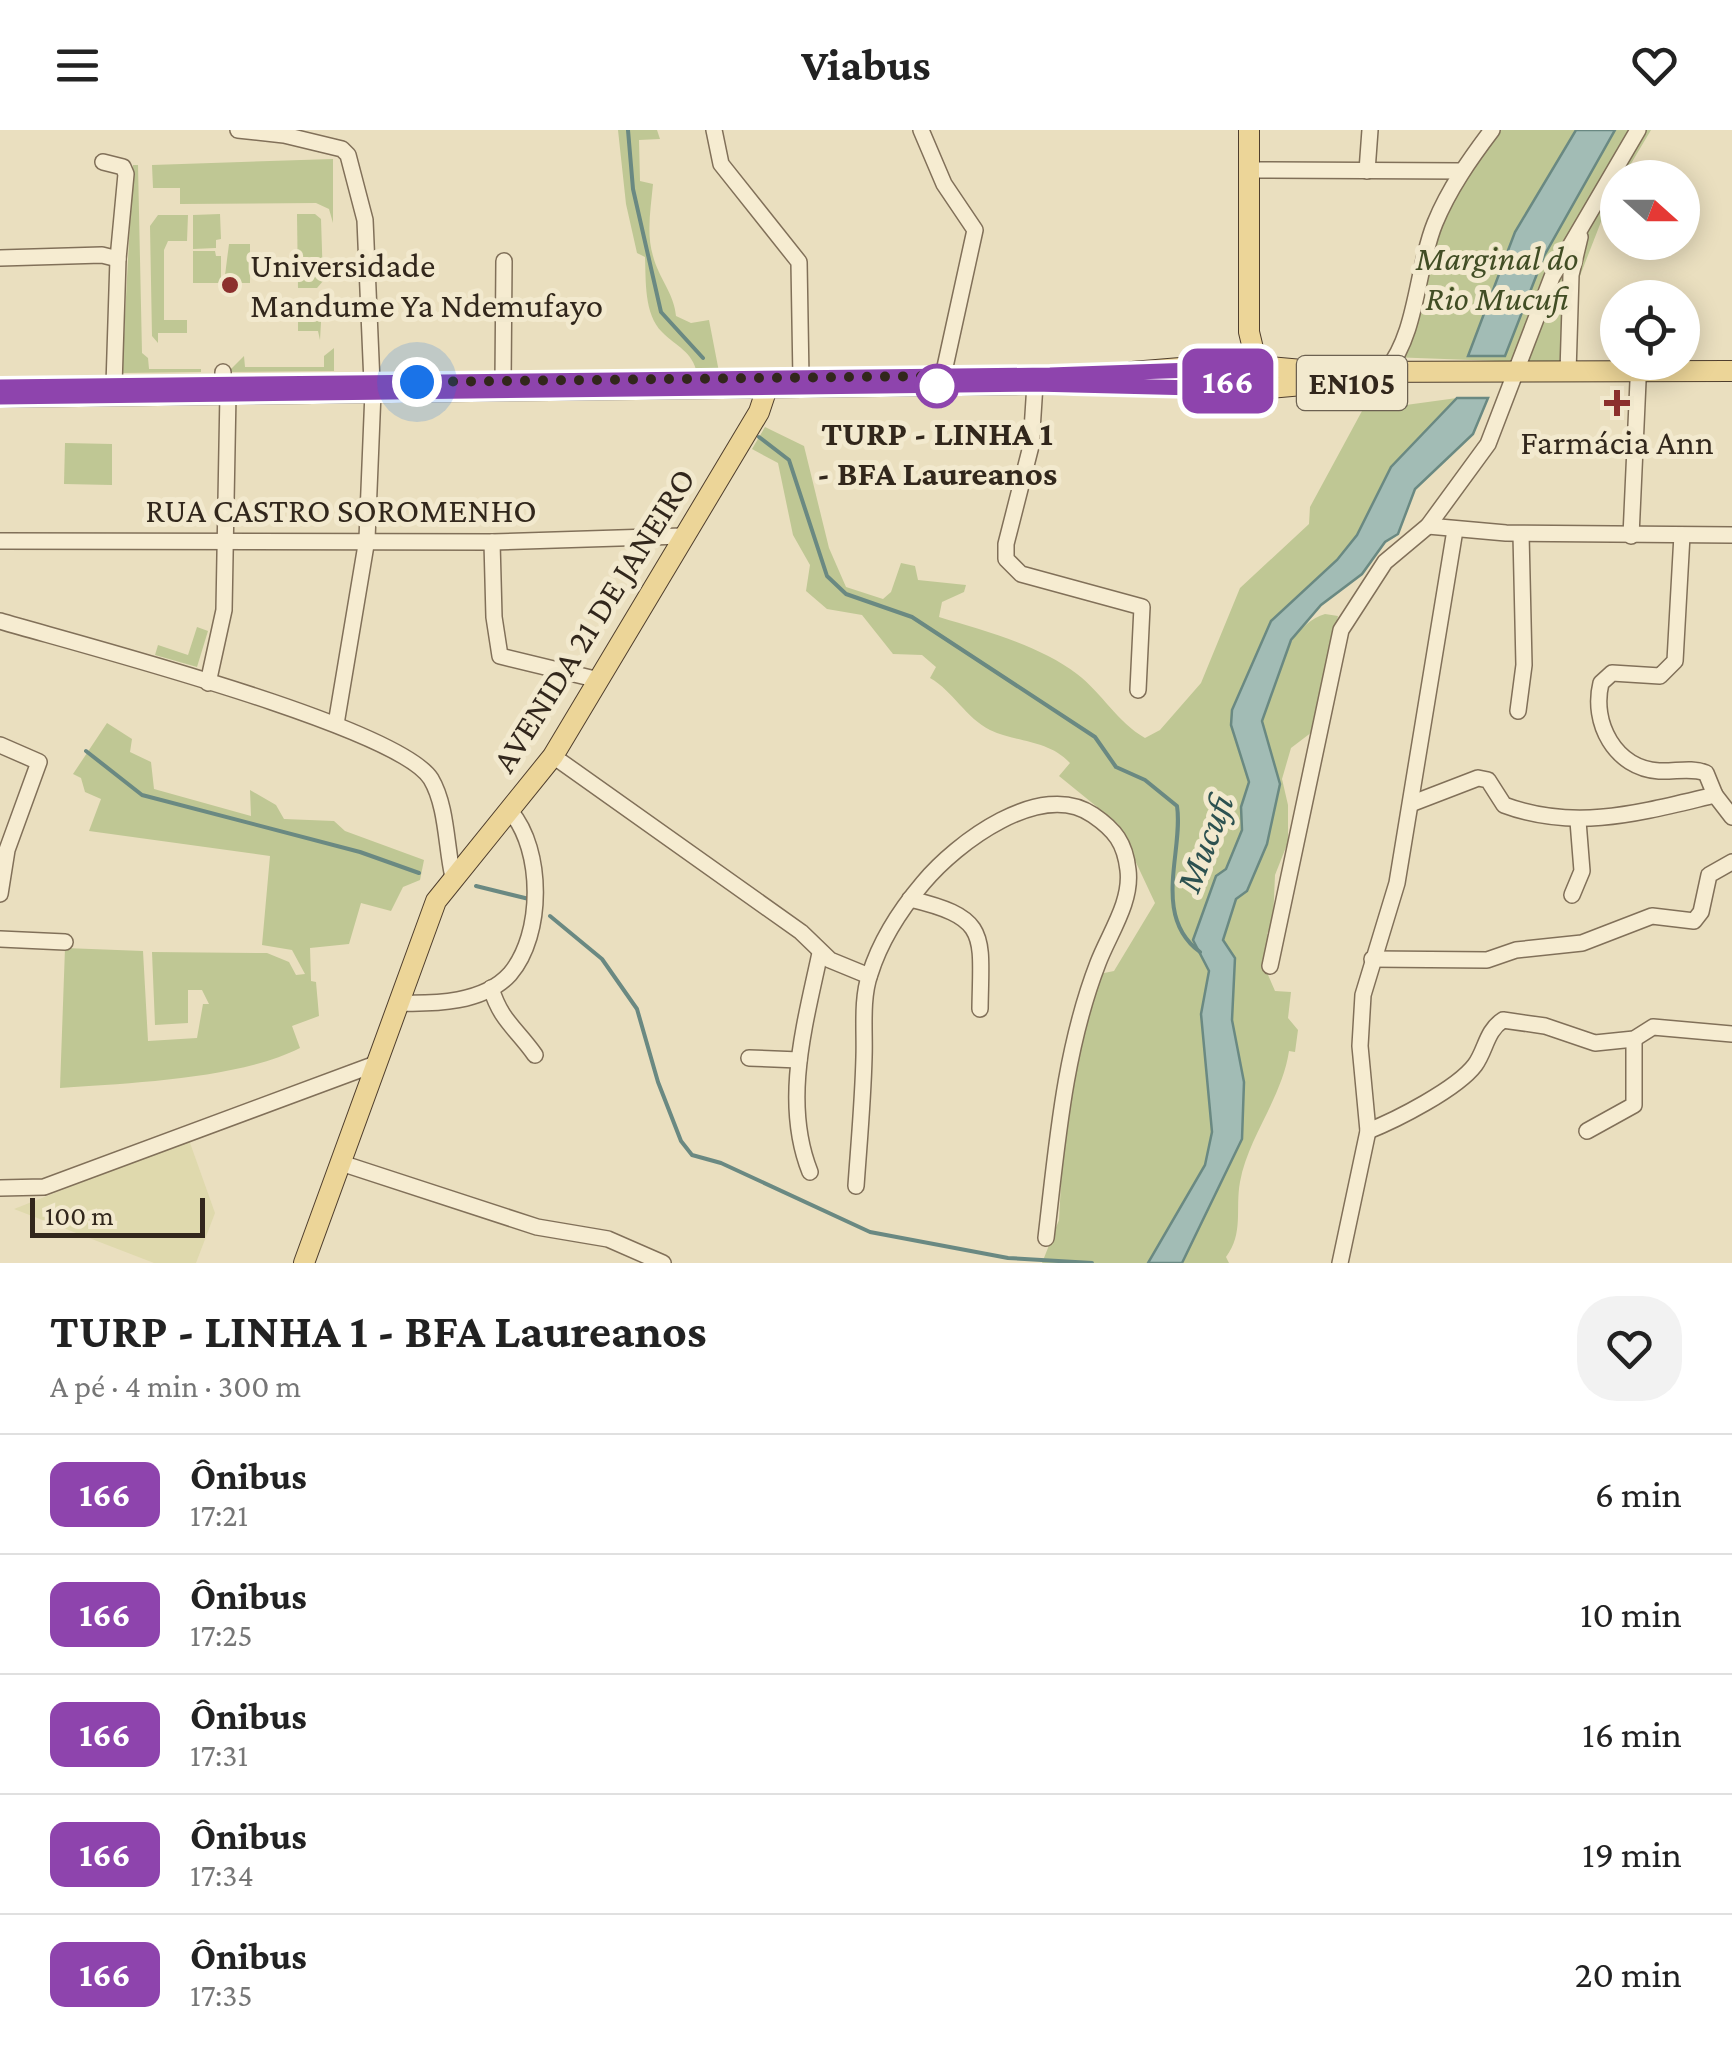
<!DOCTYPE html>
<html lang="pt">
<head>
<meta charset="utf-8">
<style>
	:root { --surface:#fff; --page:#f2f2f2; --text:#222; --muted:#767676; --line:#e0e0e0 }
	body { margin:0; font-family:"Crimson Pro",serif; background:var(--page); color:var(--text); height:100vh; display:flex; flex-direction:column; font-size:38px; white-space:nowrap }
	* { box-sizing:border-box; margin:0 }
	p { font-size:32px; color:var(--muted) }
	.icon { flex:none; width:55px; height:55px; fill:none; stroke:currentColor; stroke-width:2; stroke-linecap:round; stroke-linejoin:round }
	.map { position:relative; height:1133px; overflow:hidden }
	.details { display:flex; flex-direction:column; background:var(--surface); flex:1 }
	.details>* { flex:none }
	.badge { padding:0 20px; border-radius:15px; font-size:35px; line-height:65px }
	.needle { width:65px; rotate:111deg }
	.buttons { position:absolute; left:1600px; top:30px; display:grid; gap:20px }
	.buttons a { display:grid; place-items:center; width:100px; height:100px; border-radius:50%; background:var(--surface); box-shadow:0 5px 25px #0003; font-size:50px }
	.scale { position:absolute; left:30px; bottom:25px; width:175px; box-sizing:border-box; padding-left:10px; border:5px solid #32271c; border-top:0; font-size:28px; line-height:35px; white-space:nowrap; color:#32271c; -webkit-text-stroke:8px #f2e9ce; paint-order:stroke }
	.you { position:absolute; width:50px; height:50px; margin:-25px; border:8px solid #fff; border-radius:50%; background:#1a73e8; box-shadow:0 0 0 15px #1a73e833 }
	.map>.badge { position:absolute; translate:-50% -50%; box-shadow:0 0 0 5px #fff }
	.round { display:grid; place-items:center; flex:none; width:105px; height:105px; border-radius:40px; background:var(--page) }
	.summary { display:flex; align-items:center; justify-content:space-between; height:170px; padding:0 50px }
	h1 { font-size:48px; font-weight:700; line-height:75px }
	ul { padding:0; list-style:none }
	li { display:flex; align-items:center; gap:30px; height:120px; padding:0 50px; border-top:2px solid var(--line) }
	li div { flex:1 }
	li b { display:block; font-size:38px }
	li em { font-style:normal }
	li .badge { min-width:110px; font-weight:700; text-align:center }
	header { display:flex; justify-content:space-between; align-items:center; height:130px; padding:0 50px; background:var(--surface); font-size:45px; font-weight:700 }
	.map>svg:first-child { display:block }
	.farmland { fill:#dfd9ad }
	.green { fill:#bfc794 }
	.water { fill:#a2bcb5; stroke:#6a8982; stroke-width:2.5 }
	.lines { fill:none; stroke-linecap:round; stroke-linejoin:round }
	.stream { stroke:#6a8982; stroke-width:4 }
	.minor-casing { stroke:#817059; stroke-width:18 }
	.major-casing { stroke:#4f3e2d; stroke-width:22 }
	.minor { stroke:#f6ecd1; stroke-width:15 }
	.major { stroke:#ecd598; stroke-width:20 }
	.line-casing { stroke:#fff; stroke-width:22 }
	.line { stroke:#8e44ad; stroke-width:15 }
	.walk { stroke:#32271c; stroke-width:10; stroke-dasharray:0 18 }
	.poi-dot { fill:#8c302d; stroke:#f2e9ce; stroke-width:4 }
	.stop-dot { fill:#fff; stroke:#8e44ad; stroke-width:5 }
	.labels { text-anchor:middle; stroke-width:10; stroke-linejoin:round; paint-order:stroke }
	.shield { fill:#f2e9ce; stroke:#6c6151; stroke-width:2.5 }
	.shield-label { font-size:32px; font-weight:bold; fill:#32271c }
	.park-label { font-size:35px; font-style:italic; fill:#414d24; stroke:#f2e9ce }
	.poi-label { font-size:35px; fill:#32271c; stroke:#f2e9ce; text-anchor:start }
	.stop-label { font-size:35px; font-weight:bold; fill:#32271c; stroke:#f2e9ce }
	.street-label { font-size:35px; fill:#32271c; stroke:#f2e9ce }
	.water-label { font-size:38px; font-style:italic; fill:#2c5150; stroke:#f2e9ce }
</style>
</head>
<body>
<header><svg class="icon" aria-label="menu" viewBox="0 0 24 24"><path d="M4 6h16M4 12h16M4 18h16"/></svg>Viabus<svg class="icon" aria-label="heart" viewBox="0 0 24 24"><path d="M12 20l-8-8c-3-5 5-10 8-4 3-6 11-1 8 4z"/></svg></header>
<div class="map">
<svg width="1732" height="1133" viewBox="0 0 1732 1133">
	<rect width="100%" height="100%" fill="#eadfbf"/>
	<polygon class="farmland" points="189,1010 215,1083 196,1133 154,1133 14,1079"/>
	<g class="green">
		<path d="M618 0H657L660 9 639 10 640 51 653 54C651 77 646 103 653 126 659 149 674 163 676 186L691 193 709 190 719 242 697 243C692 221 677 217 662 202 644 184 646 151 645 127L637 123 626 74Z"/>
		<polygon points="1485,0 1651,0 1623,47 1618,48 1578,151 1577,234 1390,227 1446,51"/>
		<polygon points="333,29 333,93 329,79 316,73 180,74 180,58 153,58 152,35"/>
		<polygon points="133,35 138,35 142,223 148,228 149,239 201,239 201,242 122,243"/>
		<polygon points="220,84 221,109 216,110 216,118 193,119 193,85"/>
		<polygon points="297,84 315,84 321,89 323,151 317,158 298,158"/>
		<polygon points="158,85 188,85 187,111 168,111 164,120 164,190 187,190 187,203 158,203 158,213 152,206 150,96"/>
		<polygon points="229,114 250,114 250,153 224,153"/>
		<polygon points="193,121 215,121 216,126 221,126 221,153 193,153"/>
		<polygon points="298,171 322,174 320,210 318,201 298,201"/>
		<polygon points="334,218 334,241 228,242 244,226 245,237 324,237 324,226"/>
		<path d="M1457 268 1391 337 1357 405 1337 430 1271 491 1255 536 1240 625 1249 652 1241 677 1242 700 1226 739 1216 746 1193 810 1209 841 1201 884 1212 1002 1205 1035 1148 1133H1042L1059 1090 1067 944 1099 844 1114 841 1155 773 1118 694 1059 646 1070 633C1047 609 1017 613 990 600 966 588 953 561 930 548L936 537 922 525 893 524 862 485 827 479 806 461 810 435 793 405 778 333 752 319 765 297 804 316 829 418 846 457 883 469 891 462 901 433 915 436 918 450 966 455 964 462 942 472 939 487C985 501 1039 515 1077 544 1103 564 1117 592 1145 608L1160 600 1201 553 1240 458 1309 394 1310 377 1362 281Z"/>
		<polygon points="65,313 112,314 112,355 64,354"/>
		<path d="M1325 484 1338 486 1312 602 1291 618 1282 649 1288 675V712L1275 745 1273 791 1267 804 1272 807 1265 838 1275 861 1291 862 1288 888 1298 900 1295 922 1289 921C1282 968 1248 1007 1240 1052 1235 1079 1244 1103 1226 1127L1229 1133H1182L1219 1054 1244 952 1232 890 1235 828 1223 810C1227 796 1233 781 1237 767 1251 700 1251 507 1325 484Z"/>
		<polygon points="197,497 208,501 197,537 155,525 158,515 188,525"/>
		<path d="M107 593 132 609 130 622 151 632 154 659 251 686 250 660 276 675 284 689 334 691 345 701 424 730 420 750 403 757 391 781 361 773 349 814 310 818 311 851 316 852 319 886 292 896 300 918C239 949 128 953 60 958L65 818 143 821 148 911 197 908 203 874H209L202 860H188V893L155 895 152 822 267 823 289 832 296 845 305 844 292 820 262 815 270 726 89 701 101 669 85 662 81 648 73 644Z"/>
	</g>
	<g class="water">
		<polygon points="1576,0 1615,0 1544,126 1505,226 1468,226 1515,102"/>
		<polygon points="1457,268 1488,268 1473,304 1415,359 1398,404 1385,412 1362,444 1321,475 1291,510 1262,591 1280,654 1267,714 1247,761 1236,769 1223,810 1235,828 1232,890 1244,952 1242,1009 1182,1133 1148,1133 1205,1035 1212,1002 1201,884 1209,841 1193,810 1216,746 1226,739 1242,700 1241,677 1249,652 1231,595 1232,580 1271,491 1337,430 1357,405 1391,337"/>
	</g>
	<g class="lines">
		<g class="stream">
			<polyline points="628,0 633,59 661,182 703,228"/>
			<path d="M759 307 789 330 827 446 846 464 912 487 1095 607 1116 637 1145 650 1177 676C1184 720 1151 786 1200 822"/>
			<polyline points="86,621 142,665 360,722 419,743"/>
			<polyline points="476,756 529,769"/>
			<polyline points="550,786 602,829 637,879 658,952 681,1011 692,1025 721,1033 870,1102 1008,1128 1092,1133"/>
		</g>
		<g class="minor-casing">
			<g id="minor">
				<polyline points="238,0 284,5 342,19 348,25 365,90 372,253"/>
				<polyline points="714,0 721,34 799,132 801,249"/>
				<polyline points="921,0 944,54 975,100 943,246"/>
				<polyline points="103,32 123,37 126,44 118,129 114,255"/>
				<polyline points="1249,40 1461,41"/>
				<polyline points="1367,41 1370,0"/>
				<polyline points="0,128 102,125 118,129"/>
				<path d="M1386 241C1418 202 1416 139 1435 93 1449 59 1470 29 1492 0"/>
				<polyline points="223,242 223,254"/>
				<polyline points="1568,242 1571,145 1580,107"/>
				<polyline points="503,252 504,131"/>
				<polyline points="1035,254 1031,316 1006,414 1006,429 1021,444 1142,477 1138,560"/>
				<polyline points="1428,396 1506,403 1732,405"/>
				<path d="M1682 405 1675 531 1660 546 1612 543 1601 553C1591 593 1615 638 1659 641 1675 642 1691 637 1706 643L1715 665 1732 687"/>
				<polyline points="1631,406 1638,251"/>
				<polyline points="0,411 492,412 682,406"/>
				<polyline points="492,412 494,487 500,526 599,550"/>
				<path d="M0 491C74 513 398 596 431 649 447 676 446 717 453 747"/>
				<polyline points="208,553 224,480 228,263"/>
				<polyline points="1518,581 1524,535 1521,404"/>
				<polyline points="336,594 367,409 373,262"/>
				<polyline points="0,615 39,632 7,720 0,764"/>
				<polyline points="553,626 801,802 830,830 869,846"/>
				<path d="M1413 673 1478 648 1488 650 1504 675C1576 702 1643 682 1715 665"/>
				<polyline points="1572,765 1582,741 1578,691"/>
				<path d="M910 769C990 788 981 804 980 879"/>
				<polyline points="0,809 65,812"/>
				<polyline points="1372,829 1487,830 1516,820 1582,813 1652,786 1694,791 1701,782 1709,745 1732,732"/>
				<polyline points="1270,836 1341,500 1385,432 1428,396 1488,314 1552,147 1638,0"/>
				<path d="M491 858C501 891 516 898 535 925"/>
				<path d="M399 873C435 874 484 873 510 844 544 804 543 720 511 682"/>
				<polyline points="749,928 799,930"/>
				<path d="M1368 1001C1396 990 1457 959 1475 935 1486 920 1486 901 1503 890L1545 896 1595 913 1634 909 1653 897 1732 904"/>
				<polyline points="1587,1001 1634,975 1634,909"/>
				<polyline points="341,1033 537,1097 608,1109 663,1133"/>
				<path d="M810 1042C782 972 805 894 820 823"/>
				<path d="M856 1056C859 1013 863 970 864 927 865 902 861 869 870 844 880 812 901 779 923 753 956 713 1041 649 1093 685 1115 700 1125 713 1128 740 1132 772 1109 804 1098 833 1064 921 1057 1015 1046 1108"/>
				<polyline points="0,1058 44,1057 378,933"/>
				<polyline points="1340,1133 1368,1001 1360,916 1363,865 1397,753 1455,400"/>
			</g>
		</g>
		<g class="major-casing">
			<g id="major">
				<polyline points="1249,0 1249,202 1256,231"/>
				<polyline points="1232,230 1247,226 1259,236 1324,242 1732,241"/>
				<polyline points="1132,242 1229,234"/>
				<polyline points="1249,260 1325,253"/>
				<polyline points="0,267 1035,254 1191,255 1244,261 1258,253 1259,236"/>
				<polyline points="304,1133 436,771 553,626 759,282 767,258"/>
			</g>
		</g>
		<use href="#minor" class="minor"/>
		<use href="#major" class="major"/>
	</g>
	<g class="lines">
		<g class="line-casing">
			<polyline id="line" points="0,257 1050,245 1193,240 1229,234 1226,245 1236,259 1034,254 0,267"/>
		</g>
		<use href="#line" class="line"/>
		<polyline class="walk" points="417,252 936,246 937,256"/>
	</g>
	<g class="poi-dot">
		<circle cx="230" cy="155" r="10"/>
		<path d="M1612 258h10v10h10v10h-10v10h-10v-10h-10v-10h10z"/>
	</g>
	<circle class="stop-dot" cx="937" cy="256" r="20"/>
	<g class="labels">
		<rect class="shield" x="1297" y="226" width="110" height="54" rx="8"/>
		<g class="shield-label">
			<text x="1352" y="264">EN105</text>
		</g>
		<g class="park-label">
			<text x="1497" y="140">Marginal do<tspan x="1497" dy="40">Rio Mucufi</tspan></text>
		</g>
		<g class="poi-label">
			<text x="250" y="147">Universidade<tspan x="250" dy="40">Mandume Ya Ndemufayo</tspan></text>
			<text x="1617" y="324" text-anchor="middle">Farmácia Ann</text>
		</g>
		<g class="stop-label">
			<text x="937" y="315">TURP - LINHA 1<tspan x="937" dy="40">- BFA Laureanos</tspan></text>
		</g>
		<g class="street-label">
			<text x="341" y="392">RUA CASTRO SOROMENHO</text>
			<text transform="translate(593 490) rotate(-58)" y="12">AVENIDA 21 DE JANEIRO</text>
		</g>
		<g class="water-label">
			<text transform="translate(1204 713) rotate(-69)" y="13">Mucufi</text>
		</g>
	</g>
</svg>
<div class="buttons">
<a><svg class="needle" viewBox="-14 -14 28 28"><path d="M0-13l5 13h-10z" fill="#e53935"/><path d="M0 13l5-13h-10z" fill="#767676"/></svg></a>
<a><svg class="icon" aria-label="locate" viewBox="0 0 24 24"><circle cx="12" cy="12" r="6"/><path d="M12 2v4M12 18v4M2 12h4M18 12h4"/></svg></a>
</div>
<div class="scale">100 m</div>
<div class="you" style="left:417px;top:252px"></div>
<b class="badge" style="left:1228px;top:251px;background:#8e44ad;color:#fff">166</b>
</div>
<section class="details">
<div class="summary"><div><h1>TURP - LINHA 1 - BFA Laureanos</h1><p>A pé · 4 min · 300 m</p></div><a class="round"><svg class="icon" aria-label="heart" viewBox="0 0 24 24"><path d="M12 20l-8-8c-3-5 5-10 8-4 3-6 11-1 8 4z"/></svg></a></div>
<ul>
<li><span class="badge" style="background:#8e44ad;color:#fff">166</span><div><b>Ônibus</b><p>17:21</p></div><em>6 min</em></li>
<li><span class="badge" style="background:#8e44ad;color:#fff">166</span><div><b>Ônibus</b><p>17:25</p></div><em>10 min</em></li>
<li><span class="badge" style="background:#8e44ad;color:#fff">166</span><div><b>Ônibus</b><p>17:31</p></div><em>16 min</em></li>
<li><span class="badge" style="background:#8e44ad;color:#fff">166</span><div><b>Ônibus</b><p>17:34</p></div><em>19 min</em></li>
<li><span class="badge" style="background:#8e44ad;color:#fff">166</span><div><b>Ônibus</b><p>17:35</p></div><em>20 min</em></li>
</ul>
</section>
</body>
</html>
